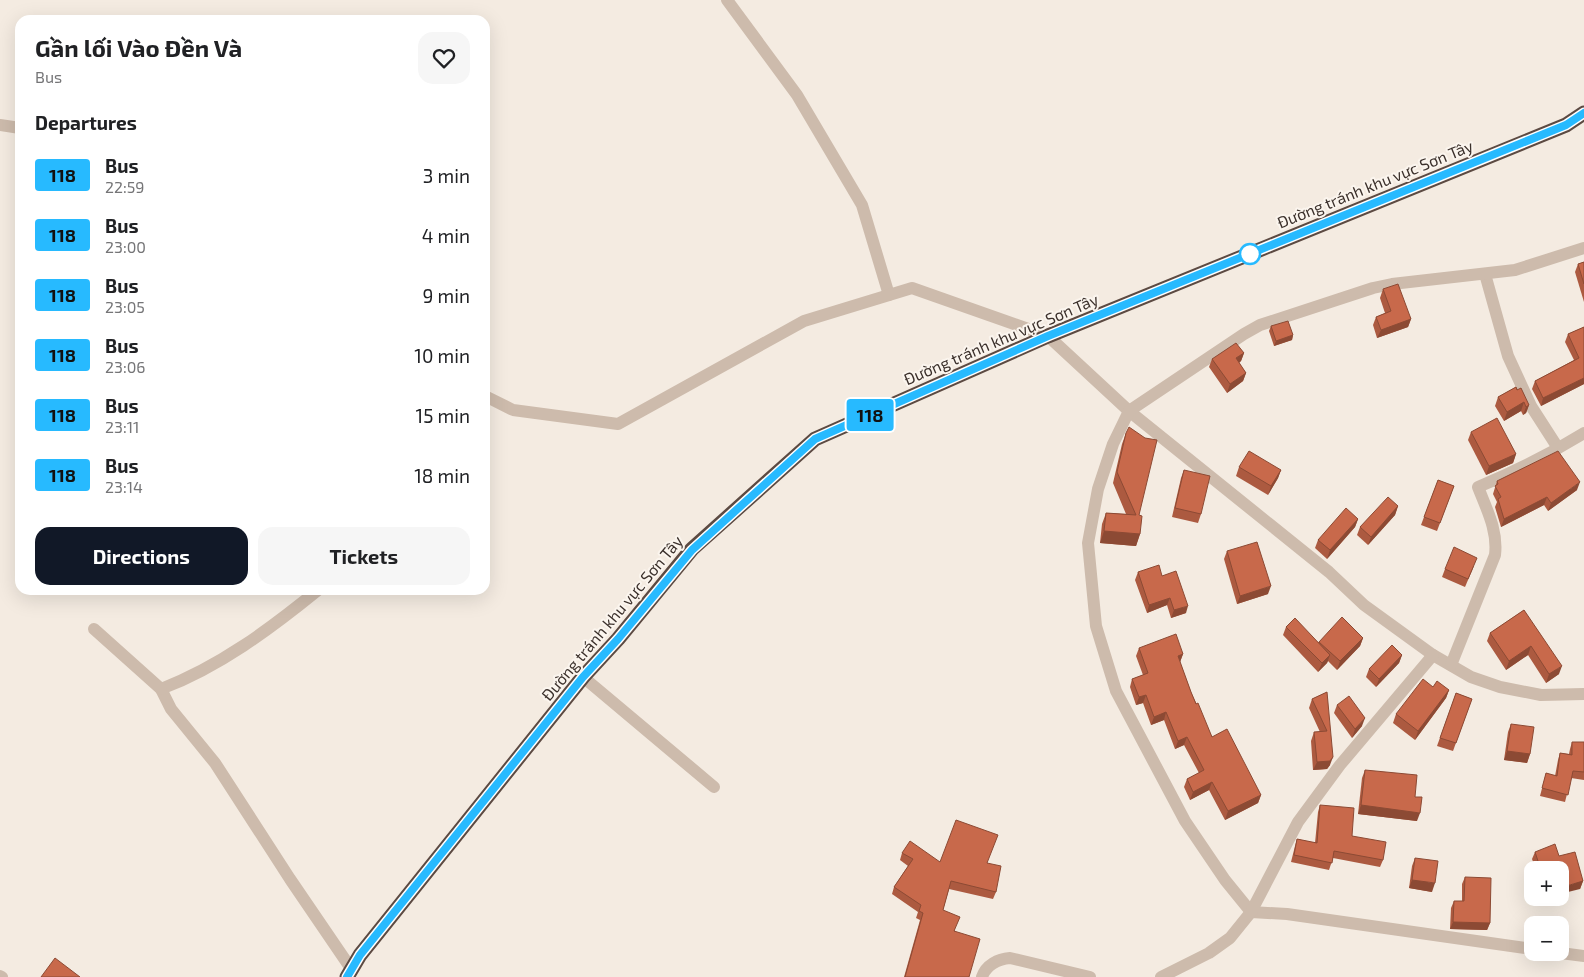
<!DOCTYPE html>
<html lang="en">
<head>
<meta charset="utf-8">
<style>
	:root { --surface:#fff; --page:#f6f6f6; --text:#202124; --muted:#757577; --accent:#111827 }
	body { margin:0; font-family:"Exo 2",sans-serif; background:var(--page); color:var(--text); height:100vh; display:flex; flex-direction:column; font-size:19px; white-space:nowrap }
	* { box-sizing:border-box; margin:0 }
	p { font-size:16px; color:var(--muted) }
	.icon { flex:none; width:28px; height:28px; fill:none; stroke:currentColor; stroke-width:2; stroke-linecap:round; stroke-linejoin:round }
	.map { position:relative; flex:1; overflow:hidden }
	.drawer { position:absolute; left:15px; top:15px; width:475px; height:580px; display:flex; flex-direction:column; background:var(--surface); border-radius:15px; box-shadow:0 5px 20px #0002 }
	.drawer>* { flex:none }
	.badge { padding:0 10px; border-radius:4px; font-size:18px; line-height:32px }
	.controls { position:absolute; left:1524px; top:861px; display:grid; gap:10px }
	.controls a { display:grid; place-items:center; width:45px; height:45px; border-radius:10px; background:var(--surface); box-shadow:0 5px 20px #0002; font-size:25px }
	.map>.badge { position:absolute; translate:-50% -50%; box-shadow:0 0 0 2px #fff }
	h2 { padding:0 20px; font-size:19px; line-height:45px }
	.round { display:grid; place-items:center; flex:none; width:52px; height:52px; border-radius:15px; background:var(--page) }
	.summary { display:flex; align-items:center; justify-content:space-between; height:85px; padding:0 20px }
	h1 { font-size:24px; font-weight:700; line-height:38px }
	.action { display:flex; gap:10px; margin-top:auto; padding:10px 20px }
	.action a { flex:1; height:58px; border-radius:15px; background:var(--accent); color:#fff; font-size:20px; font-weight:700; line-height:58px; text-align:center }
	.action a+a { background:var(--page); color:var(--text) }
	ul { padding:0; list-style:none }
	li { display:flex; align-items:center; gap:15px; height:60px; padding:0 20px }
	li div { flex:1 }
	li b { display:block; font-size:19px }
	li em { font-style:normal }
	li .badge { min-width:55px; font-weight:700; text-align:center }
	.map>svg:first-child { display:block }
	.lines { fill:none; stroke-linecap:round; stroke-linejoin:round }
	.minor { stroke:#cdbbac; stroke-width:12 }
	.highway { stroke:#5c4a42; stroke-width:15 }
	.wall { fill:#ac5a40 }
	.shaded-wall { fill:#8c4a34 }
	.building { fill:#c8694b; stroke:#8c4a34 }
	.line-casing { stroke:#fff; stroke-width:11 }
	.line { stroke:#27baff; stroke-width:8 }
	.stop-dot { fill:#fff; stroke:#27baff; stroke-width:2.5 }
	.labels { text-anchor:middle; stroke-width:4; stroke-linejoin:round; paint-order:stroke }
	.street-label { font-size:16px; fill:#3b302b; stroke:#fbf5ee }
</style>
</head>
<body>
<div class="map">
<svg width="1584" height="977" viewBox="0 0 1584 977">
	<rect width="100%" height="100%" fill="#f4ebe1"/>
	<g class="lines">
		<g class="minor">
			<polyline points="727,0 797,95 862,205 889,295"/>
			<polyline points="0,125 20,128"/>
			<polyline points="1485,274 1508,356 1531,406 1558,448"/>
			<polyline points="485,396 513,410 618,424 804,321 912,288 1048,336 1129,411 1329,572 1364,605 1433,655 1471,677 1500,687 1541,695 1584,694"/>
			<path d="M318 590C270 629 219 667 161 689L171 709 215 763 290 879 352 970"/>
			<polyline points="94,629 161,689"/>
			<path d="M1451 665 1495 555C1498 531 1487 510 1478 487 1515 472 1550 454 1584 433"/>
			<polyline points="583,677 714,787"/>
			<polyline points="1532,949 1287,914 1251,912 1225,880 1185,821 1116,691 1096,626 1088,543 1098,489 1113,444 1129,411 1244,334 1260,325 1373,288 1392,284 1515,270 1584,248"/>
			<polyline points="1553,952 1584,956"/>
			<polyline points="0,976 2,977"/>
			<path d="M982 977C986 965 998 959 1010 958L1090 977"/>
			<polyline points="1161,977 1209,953 1230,938 1251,912 1298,822 1340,765 1433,655"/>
		</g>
		<polyline class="highway" points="347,977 360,955 583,677 618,639 692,549 815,439 1048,336 1566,125 1584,113"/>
	</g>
	<g class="wall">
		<polygon points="1584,262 1584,302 1575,272 1578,264"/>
		<polygon points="1383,289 1411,319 1408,327 1377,338 1373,325 1376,317 1385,313 1380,298"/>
		<polygon points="1271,326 1293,335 1292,340 1274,346 1269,331"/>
		<polygon points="1584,327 1584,384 1541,406 1532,389 1535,381 1574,360 1565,342 1568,334"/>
		<polygon points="1244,353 1241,361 1239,363 1246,373 1243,381 1227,393 1209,367 1212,359"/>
		<polygon points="1516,387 1529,405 1526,413 1523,415 1521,411 1504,421 1495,406 1498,397"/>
		<polygon points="1471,432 1516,454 1513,463 1486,475 1468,440"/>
		<polygon points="1126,433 1139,515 1140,534 1136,546 1100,543 1102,524 1106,513 1126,514 1113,483 1122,444"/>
		<polygon points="1239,467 1281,470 1278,478 1268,495 1236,476"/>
		<polygon points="1184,470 1201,514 1198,523 1172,517 1181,478"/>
		<polygon points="1438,480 1454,486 1437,531 1421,525"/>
		<polygon points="1497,481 1577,490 1548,511 1544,505 1501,527 1495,507 1497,502 1493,494"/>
		<polygon points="1398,506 1395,515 1368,545 1357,535 1360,527"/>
		<polygon points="1358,519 1355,527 1327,559 1315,548 1318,540"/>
		<polygon points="1227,551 1268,594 1237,604 1224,559"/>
		<polygon points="1474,566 1465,587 1442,577 1445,569"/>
		<polygon points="1138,572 1162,576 1186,613 1171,618 1167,605 1147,613 1135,580"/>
		<polygon points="1524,610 1559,674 1546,683 1528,655 1506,670 1487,641 1490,633"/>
		<polygon points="1286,627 1318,642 1363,638 1360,646 1337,670 1328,661 1327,663 1318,672 1283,635"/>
		<polygon points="1139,648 1183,654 1180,662 1191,692 1212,737 1261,795 1258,803 1225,820 1209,790 1190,800 1184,787 1187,779 1199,773 1184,745 1175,749 1164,720 1151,725 1143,703 1136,705 1130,687 1132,679 1143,675 1136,656"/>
		<polygon points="1402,655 1399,663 1376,687 1366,677 1369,669"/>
		<polygon points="1449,690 1446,698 1415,740 1393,723 1396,714"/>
		<polygon points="1327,692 1330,765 1327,769 1313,770 1311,741 1314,732 1320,732 1309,708 1312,699"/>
		<polygon points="1456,693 1472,699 1453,751 1437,746"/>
		<polygon points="1337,705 1362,726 1352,738 1334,713"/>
		<polygon points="1511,724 1530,754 1527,763 1504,760 1508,732"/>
		<polygon points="1572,742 1584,742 1584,780 1571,778 1565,802 1540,796 1546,773 1555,776 1558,760 1560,753 1569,754 1570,749"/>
		<polygon points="1365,770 1415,797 1417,821 1358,814 1362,778"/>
		<polygon points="1320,805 1352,836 1383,860 1380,867 1333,858 1329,870 1291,862 1295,846 1297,839 1315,843 1318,812"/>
		<polygon points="1535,852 1559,856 1583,881 1580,889 1560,870 1536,870 1532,859"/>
		<polygon points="902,853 940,862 988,863 996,892 993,899 949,889 943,910 955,931 969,977 904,977 920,920 916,918 918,912 892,894 894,887 908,866 900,860"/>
		<polygon points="1415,858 1432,892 1409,888 1412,866"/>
		<polygon points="1532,876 1532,898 1549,898 1534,902 1528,884 1531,877"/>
		<polygon points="1465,877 1490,923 1487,930 1450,929 1451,908 1454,901 1462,901 1462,884"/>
	</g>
	<g class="shaded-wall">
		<polygon points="1411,319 1408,327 1377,338 1381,330"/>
		<polygon points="1293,335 1292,340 1274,346 1276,341"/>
		<polygon points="1244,353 1241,361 1233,367 1236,358"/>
		<polygon points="1246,373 1243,381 1227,393 1230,384"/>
		<polygon points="1584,378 1584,384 1541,406 1543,398"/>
		<polygon points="1524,402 1521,411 1504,421 1507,412"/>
		<polygon points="1529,405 1526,413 1523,415 1526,407"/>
		<polygon points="1516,454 1513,463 1486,475 1489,466"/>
		<polygon points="1281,470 1278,478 1268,495 1271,486"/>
		<polygon points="1580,482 1577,490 1548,511 1551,503"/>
		<polygon points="1547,497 1544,505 1501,527 1504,519"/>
		<polygon points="1398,506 1395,515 1368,545 1371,537"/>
		<polygon points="1358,519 1355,527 1327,559 1330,550"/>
		<polygon points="1104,531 1140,534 1136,546 1100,543"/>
		<polygon points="1271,586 1268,594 1237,604 1240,596"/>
		<polygon points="1170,598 1167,605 1147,613 1149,605"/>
		<polygon points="1188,606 1186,613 1171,618 1174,610"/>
		<polygon points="1363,638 1360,646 1337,670 1340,661"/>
		<polygon points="1531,646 1528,655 1506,670 1509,661"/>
		<polygon points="1183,654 1180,662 1178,656"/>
		<polygon points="1330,655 1327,663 1318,672 1322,663"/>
		<polygon points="1402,655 1399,663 1376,687 1379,679"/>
		<polygon points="1562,666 1559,674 1546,683 1549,674"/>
		<polygon points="1449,690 1446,698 1415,740 1418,731"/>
		<polygon points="1146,695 1143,703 1136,705 1139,697"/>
		<polygon points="1166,712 1164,720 1151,725 1154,717"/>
		<polygon points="1365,718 1362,726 1352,738 1355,729"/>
		<polygon points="1187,737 1184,745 1175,749 1178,741"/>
		<polygon points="1507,751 1530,754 1527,763 1504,760"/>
		<polygon points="1333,757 1330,765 1327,769 1313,770 1317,762"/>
		<polygon points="1212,782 1209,790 1190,800 1193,792"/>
		<polygon points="1261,795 1258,803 1225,820 1228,811"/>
		<polygon points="1361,805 1420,813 1417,821 1358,814"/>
		<polygon points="1412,880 1435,883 1432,892 1409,888"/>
		<polygon points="1583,881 1580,889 1560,894 1560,888"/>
		<polygon points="1535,898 1549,898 1534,902"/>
		<polygon points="1453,922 1490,923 1487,930 1450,929"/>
	</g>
	<g class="building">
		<polygon points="1584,262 1584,284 1578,264"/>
		<polygon points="1398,284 1411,319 1381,330 1376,317 1391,311 1383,289"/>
		<polygon points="1288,321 1293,335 1276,341 1271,326"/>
		<polygon points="1584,327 1584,378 1543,398 1535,381 1579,358 1568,334"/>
		<polygon points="1236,343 1244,353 1236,358 1246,373 1230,384 1212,359"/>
		<polygon points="1516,387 1517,390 1521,388 1529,405 1526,407 1524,402 1507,412 1498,397"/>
		<polygon points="1497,418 1516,454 1489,466 1471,432"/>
		<polygon points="1129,427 1145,438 1157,440 1139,515 1142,516 1140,534 1104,531 1106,513 1136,515 1117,472 1126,433"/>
		<polygon points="1249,451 1281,470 1271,486 1239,467"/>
		<polygon points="1558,451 1580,482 1551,503 1547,497 1504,519 1498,499 1501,497 1495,486 1498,484 1497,481"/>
		<polygon points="1184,470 1210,476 1201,514 1175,508"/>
		<polygon points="1438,480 1454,486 1440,523 1424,517"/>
		<polygon points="1388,497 1398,506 1371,537 1360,527"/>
		<polygon points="1346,508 1358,519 1330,550 1318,540"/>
		<polygon points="1257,542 1271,586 1240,596 1227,551"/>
		<polygon points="1454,547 1477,558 1468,579 1445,569"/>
		<polygon points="1159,565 1162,576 1176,571 1188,606 1174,610 1170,598 1149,605 1138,572"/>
		<polygon points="1524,610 1562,666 1549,674 1531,646 1509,661 1490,633"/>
		<polygon points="1342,617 1363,638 1340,661 1319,642"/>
		<polygon points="1295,618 1330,655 1322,663 1286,627"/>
		<polygon points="1176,634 1183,654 1178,656 1191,692 1196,704 1198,703 1212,737 1227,729 1261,795 1228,811 1212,782 1193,792 1187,779 1204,770 1187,737 1178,741 1166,712 1154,717 1146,695 1139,697 1132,679 1148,673 1139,648"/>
		<polygon points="1392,645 1402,655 1379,679 1369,669"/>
		<polygon points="1423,679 1433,687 1437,681 1449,690 1418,731 1396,714"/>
		<polygon points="1327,692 1333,757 1330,761 1317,762 1314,732 1327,731 1312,699"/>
		<polygon points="1456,693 1472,699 1456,743 1440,738"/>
		<polygon points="1349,696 1365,718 1355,729 1337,705"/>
		<polygon points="1511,724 1534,727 1530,754 1507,751"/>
		<polygon points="1572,742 1584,742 1584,772 1573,771 1568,795 1542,788 1546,773 1557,776 1560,753 1572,755"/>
		<polygon points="1365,770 1417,775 1415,797 1422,797 1420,813 1361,805"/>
		<polygon points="1320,805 1354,808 1352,836 1386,842 1383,860 1334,851 1332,863 1294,855 1297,839 1317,843"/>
		<polygon points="956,820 998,835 987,863 1001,866 996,892 951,881 943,910 960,917 954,931 980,939 969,977 905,977 923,913 919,911 921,905 894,887 913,859 902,853 910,841 940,862"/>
		<polygon points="1555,844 1559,856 1575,852 1583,881 1560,888 1560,870 1541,870 1535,852"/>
		<polygon points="1415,858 1438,861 1435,883 1412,880"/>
		<polygon points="1465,877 1491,878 1490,923 1453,922 1454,901 1464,901"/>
		<polygon points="55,958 80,977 41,977"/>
	</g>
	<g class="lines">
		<g class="line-casing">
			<polyline id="line" points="347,977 360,955 583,677 618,639 692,550 815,439 1048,336 1566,125 1584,113"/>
		</g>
		<use href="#line" class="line"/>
	</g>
	<circle class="stop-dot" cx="1250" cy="254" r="10"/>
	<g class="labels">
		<g class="street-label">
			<text transform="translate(1375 184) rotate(-22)" y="6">Đường tránh khu vực Sơn Tây</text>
			<text transform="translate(1001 339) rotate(-23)" y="6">Đường tránh khu vực Sơn Tây</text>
			<text transform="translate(612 618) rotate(-50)" y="6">Đường tránh khu vực Sơn Tây</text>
		</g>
	</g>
</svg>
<div class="controls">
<a>+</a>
<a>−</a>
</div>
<b class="badge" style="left:870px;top:415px;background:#27baff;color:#111">118</b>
<section class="drawer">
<div class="summary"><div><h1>Gần lối Vào Đền Và</h1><p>Bus</p></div><a class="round"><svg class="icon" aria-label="heart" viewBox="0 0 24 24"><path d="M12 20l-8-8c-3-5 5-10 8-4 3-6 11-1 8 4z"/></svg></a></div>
<h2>Departures</h2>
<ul>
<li><span class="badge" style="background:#27baff;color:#111">118</span><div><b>Bus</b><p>22:59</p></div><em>3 min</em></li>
<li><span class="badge" style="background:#27baff;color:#111">118</span><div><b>Bus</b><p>23:00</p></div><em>4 min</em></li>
<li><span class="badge" style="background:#27baff;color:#111">118</span><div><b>Bus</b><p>23:05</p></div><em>9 min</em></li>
<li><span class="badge" style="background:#27baff;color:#111">118</span><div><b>Bus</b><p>23:06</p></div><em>10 min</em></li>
<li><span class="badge" style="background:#27baff;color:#111">118</span><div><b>Bus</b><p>23:11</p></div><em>15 min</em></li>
<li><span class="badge" style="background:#27baff;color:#111">118</span><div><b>Bus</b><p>23:14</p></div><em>18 min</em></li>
</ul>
<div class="action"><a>Directions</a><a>Tickets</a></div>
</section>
</div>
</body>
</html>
